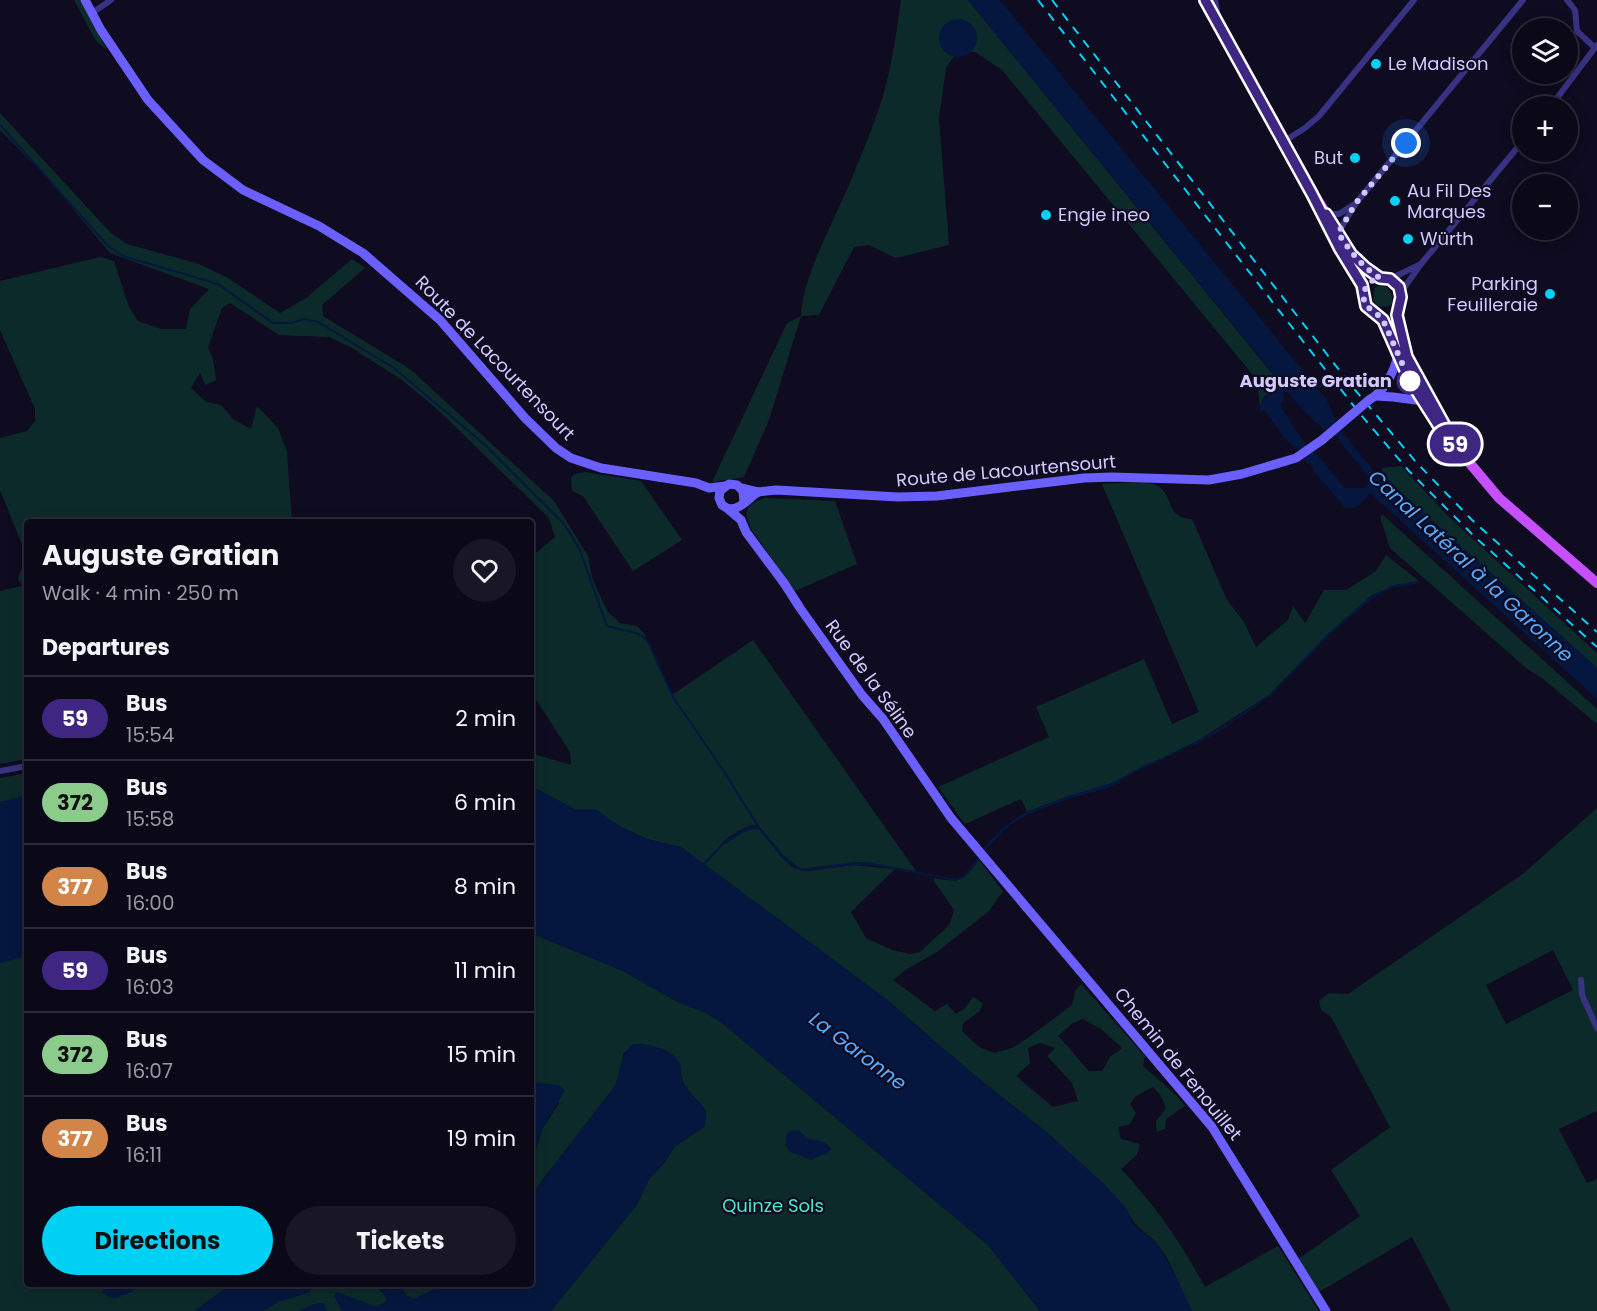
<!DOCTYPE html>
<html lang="en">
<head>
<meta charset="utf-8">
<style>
	:root { --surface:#0b0818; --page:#191625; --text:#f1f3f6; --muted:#9a9aa2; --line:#2b2937; --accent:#00d1f4 }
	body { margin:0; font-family:Poppins,sans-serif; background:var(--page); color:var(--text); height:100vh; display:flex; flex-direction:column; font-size:22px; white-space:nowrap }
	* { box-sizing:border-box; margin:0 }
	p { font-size:20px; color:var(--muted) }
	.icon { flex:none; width:33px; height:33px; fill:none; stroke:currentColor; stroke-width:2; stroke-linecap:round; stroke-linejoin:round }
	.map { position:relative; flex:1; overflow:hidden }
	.panel { position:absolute; left:24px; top:519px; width:510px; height:768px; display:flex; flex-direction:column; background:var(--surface); border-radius:6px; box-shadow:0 3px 15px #0003,0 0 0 2px var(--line) }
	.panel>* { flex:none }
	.badge { padding:0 12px; border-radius:20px; font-size:21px; line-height:39px }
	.fabs { position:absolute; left:1512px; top:18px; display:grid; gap:12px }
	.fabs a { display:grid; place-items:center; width:66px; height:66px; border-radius:50%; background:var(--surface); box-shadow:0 3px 15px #0003,0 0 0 2px var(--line); font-size:30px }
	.you { position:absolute; width:30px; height:30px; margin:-15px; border:4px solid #fff; border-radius:50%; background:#1a73e8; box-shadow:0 0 0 9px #1a73e833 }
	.map>.badge { position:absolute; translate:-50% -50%; box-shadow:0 0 0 3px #fff }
	h2 { padding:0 18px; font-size:22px; line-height:54px }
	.round { display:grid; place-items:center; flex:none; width:63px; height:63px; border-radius:32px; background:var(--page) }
	.headline { display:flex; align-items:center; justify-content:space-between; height:102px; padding:0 18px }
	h1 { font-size:28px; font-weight:700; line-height:45px }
	.button { display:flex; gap:12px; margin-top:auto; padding:12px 18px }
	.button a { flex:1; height:69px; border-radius:36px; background:var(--accent); color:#111; font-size:24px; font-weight:700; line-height:69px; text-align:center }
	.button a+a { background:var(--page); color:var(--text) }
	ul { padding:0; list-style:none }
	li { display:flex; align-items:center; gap:18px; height:84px; padding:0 18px; border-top:2px solid var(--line) }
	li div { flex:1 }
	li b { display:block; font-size:22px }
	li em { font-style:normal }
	li .badge { min-width:66px; font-weight:700; text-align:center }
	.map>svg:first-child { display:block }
	.green { fill:#0d2a2a; fill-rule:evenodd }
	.water { fill:#05173e; fill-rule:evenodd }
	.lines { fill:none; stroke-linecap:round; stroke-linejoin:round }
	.stream { stroke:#05173e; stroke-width:2 }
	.street { stroke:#383283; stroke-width:6 }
	.secondary { stroke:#6b60ff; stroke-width:9 }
	.primary { stroke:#c650ff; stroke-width:10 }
	.rail { stroke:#00d1f4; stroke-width:2; stroke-dasharray:9 8; stroke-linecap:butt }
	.secondary-bridge { stroke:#6b60ff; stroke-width:9 }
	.line-casing { stroke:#fff; stroke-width:14 }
	.line { stroke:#3f2682; stroke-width:9 }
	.walk { stroke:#d2c9ff; stroke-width:6; stroke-dasharray:0 10.8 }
	.poi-dot { fill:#00d1f4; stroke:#0f0b20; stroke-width:2 }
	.stop-dot { fill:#fff; stroke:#3f2682; stroke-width:3 }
	.labels { text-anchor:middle; stroke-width:4.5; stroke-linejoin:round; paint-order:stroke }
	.poi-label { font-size:18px; fill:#d2c9ff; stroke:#0f0b20; text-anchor:start }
	.street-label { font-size:18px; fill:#d2c9ff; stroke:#0f0b20 }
	.stop-label { font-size:18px; font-weight:bold; fill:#d2c9ff; stroke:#0f0b20; text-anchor:end }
	.park-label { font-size:18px; fill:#4ce8c8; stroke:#0f0b20 }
	.water-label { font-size:20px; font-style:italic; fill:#57aaff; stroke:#0f0b20 }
</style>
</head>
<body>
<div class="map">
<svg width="1597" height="1311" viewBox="0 0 1597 1311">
	<rect width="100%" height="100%" fill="#0f0b20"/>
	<g class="green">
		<polygon points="74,0 80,0 107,50 96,41"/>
		<path d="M901 0H968L1283 387 1279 390 1276 387 1264 397 1260 406 1257 380 1002 70 975 52 956 53 946 68 939 118 949 245 896 258 869 245 854 247 819 315 801 316 769 420 744 477 712 482 787 323 801 316C802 275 838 214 853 175 865 146 878 116 886 85 893 57 897 29 901 0Z"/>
		<path d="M0 113 110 232 127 244 199 264 228 278 280 313 306 298 352 259 365 268 322 305 323 316 410 369 554 501 588 556 592 578 607 611 620 623 637 626 645 635 672 695 753 640 916 871 859 862 801 869 783 855 758 825C746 825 729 836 721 844V847C732 839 746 827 759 829L783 859 794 868 808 871 853 865 895 869 851 912 866 938 892 950 910 954 920 952 950 924 954 910 934 881V878C960 883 963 881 979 860L1003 891 989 911 937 952 907 969 893 980 935 1011 947 1004 956 1014 966 1007 973 997 983 1003 980 1011 963 1023 962 1031 979 1047 994 1053 1012 1048 1025 1040 1072 1005 1075 991 1081 984 1145 1056 1143 1066 1176 1095 1185 1106 1166 1119 1165 1129 1157 1132 1156 1121 1166 1108 1160 1094 1153 1087 1136 1096 1130 1104 1136 1113 1130 1124 1118 1127 1121 1139 1140 1144 1137 1155 1121 1169C1155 1205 1182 1244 1205 1287L1278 1246 1319 1311H1192C1179 1290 1174 1263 1157 1244 1143 1228 1136 1231 1127 1209L1050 1135 973 1074 886 999 681 847 647 839 619 826 595 809H574L531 786V753L571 765 570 752 531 692V557L555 537 549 518 437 409 402 380 352 348 329 337 279 335 230 303 222 308 208 347 213 359 216 380 205 385 200 373 191 388 206 402 221 405 233 419 251 429 257 406 278 428 287 452 292 522H27V557L0 490V438L27 431 35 421V409L0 330V281L100 257 114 261 129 307 138 321 161 329H186L190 309 209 289 110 253 42 172 0 130ZM1083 1019 1101 1029 1122 1048 1110 1057 1102 1071H1089C1077 1059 1070 1047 1058 1036L1073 1023ZM1040 1043 1055 1048 1047 1056 1072 1083 1078 1101 1053 1107 1016 1076 1030 1063 1028 1048Z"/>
		<path d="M1382 284C1390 289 1392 294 1393 303 1386 309 1377 308 1373 300L1375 288Z"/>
		<polygon points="1401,466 1450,518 1597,653 1597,668 1405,496 1382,473 1382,468"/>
		<polygon points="585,472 641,481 682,540 633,571 583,496 572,491 571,478 575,474"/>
		<path d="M1102 484C1115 484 1145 480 1156 485 1175 494 1164 518 1192 519L1227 600 1244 622 1256 647 1288 620 1293 606 1305 623 1324 590H1346L1376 571 1386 555 1419 581 1395 585 1372 595 1328 634 1269 695 1199 740 1104 787 1071 795 1027 812 1021 799 965 824 938 787 1049 737 1036 707 1144 659 1172 724 1199 712Z"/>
		<path d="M765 498 835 501 857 564 795 591 751 529C743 510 746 504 765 498Z"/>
		<polygon points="1383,515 1597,709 1597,724 1543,679 1526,668 1390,548 1380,517"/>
		<polygon points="27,565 27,759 0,764 0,591 22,586 18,579 21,570"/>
		<polygon points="27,773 27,796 0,802 0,778"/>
		<path d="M1597 808V1111L1559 1129 1587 1183 1597 1179V1311H1451L1412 1237 1319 1292 1298 1259 1360 1216 1331 1170 1390 1127 1331 1017 1321 1010 1319 1001 1329 993 1348 994 1524 873ZM1553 950 1573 990 1506 1024 1486 985Z"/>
		<path d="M531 933 623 971 678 1002 704 1012 721 1022 988 1245 1040 1311H551L636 1205 649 1179 665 1162 674 1147 705 1126 706 1111C695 1094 679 1089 681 1066 666 1051 657 1045 634 1044L623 1054 622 1068 615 1086 531 1195V1163L543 1128 559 1103 543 1084 531 1082Z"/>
		<polygon points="27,952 27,1284 231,1284 195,1311 0,1311 0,962"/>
		<polygon points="312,1284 373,1284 386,1296 386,1302 377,1307 338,1293 335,1296 342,1311 327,1311 323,1303 315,1304 299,1311 263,1311 278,1302 309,1292 312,1288"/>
		<polygon points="407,1284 439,1284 431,1291 414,1299 407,1296 403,1291"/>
	</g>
	<g class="water">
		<path d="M968 0H1000L1327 400 1339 428 1378 476 1382 473 1405 496 1597 668V699L1370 493C1365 501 1355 512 1344 507L1312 469 1313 468 1305 461 1306 457 1298 448 1296 449 1286 440 1264 410 1260 413C1259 401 1267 395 1276 387L1279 390 1283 386ZM1286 391C1300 406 1314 426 1333 433L1372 481 1364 488H1345L1314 451 1311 453 1281 407V403L1285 398 1282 394Z"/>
		<circle cx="958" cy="38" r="19"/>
		<polygon points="1419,581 1421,583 1392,588 1374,597 1331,634 1269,697 1222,730 1196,744 1134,773 1108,788 1067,799 1022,817 1005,829 984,852 982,850 1001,829 1022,814 1071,795 1112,783 1143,766 1185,748 1225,725 1269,695 1328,634 1372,595 1395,585"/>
		<polygon points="531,786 574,809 595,809 619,826 647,839 681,847 886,999 973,1074 1050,1135 1104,1184 1127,1209 1133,1224 1157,1244 1173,1270 1192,1311 1040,1311 988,1245 721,1022 704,1012 678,1002 623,971 531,933"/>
		<polygon points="27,796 27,956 0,963 0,802"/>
		<polygon points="751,825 758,825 783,855 801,869 845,863 868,862 955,879 963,876 978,858 979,860 965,877 956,881 870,865 853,865 801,871 783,859 758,828 748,830 720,847 725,840"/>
		<path d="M634 1044C649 1044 678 1049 681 1068 682 1076 680 1079 685 1086 690 1095 700 1102 706 1111L705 1126 674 1147 665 1162 649 1179 637 1205 551 1311H342L334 1296 337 1292 377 1307 386 1302V1296L373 1284H407L403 1292 407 1296 414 1299 431 1291 439 1284H531V1195L615 1086C620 1072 621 1051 634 1044Z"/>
		<polygon points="531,1082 559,1085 565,1090 543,1128 531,1163"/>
		<polygon points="799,1130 805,1137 826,1143 831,1149 829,1152 811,1160 790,1152 786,1146 786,1135 790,1131"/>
		<polygon points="106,1284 149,1284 117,1298 110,1298 102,1292"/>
		<polygon points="231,1284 312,1284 312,1288 309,1292 278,1302 263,1311 195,1311"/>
		<polygon points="324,1303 327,1311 299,1311 315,1304"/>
	</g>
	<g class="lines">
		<g class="stream">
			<polyline points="0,125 108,246 123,256 218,284 273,323 292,323 304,319 318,322 394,368 485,445 564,524 579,548 607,626 639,634 647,640 673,697 723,770 758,826"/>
			<polyline points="703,865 722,845"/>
		</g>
		<g class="street">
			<polyline points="1215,0 1218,17"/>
			<polyline points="1567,0 1575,10 1577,31 1594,47"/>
			<polyline points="92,13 111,0"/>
			<polyline points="1551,106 1597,45"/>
			<polyline points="1283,142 1305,128 1319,116 1414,0"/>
			<polyline points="1327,214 1339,214 1353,205"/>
			<polyline points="1338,233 1356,203 1523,0"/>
			<polyline points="1421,264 1522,142"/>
			<polyline points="1390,279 1421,264 1401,292"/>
			<polyline points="0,771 27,766"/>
			<polyline points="1581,980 1582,995 1597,1028"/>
		</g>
		<g class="secondary">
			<polyline points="85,0 101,30 148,100 203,160 243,190 319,226 363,253 440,320 525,418 556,448 571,458 601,468 696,483 709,488 725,486"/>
			<polyline points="1376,396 1393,397 1423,401"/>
			<path d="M1369 400C1384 392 1395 371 1398 354"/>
			<polyline points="741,488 758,492 776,490 898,497 937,496 1084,478 1112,477 1209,480 1242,474 1296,458 1322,440"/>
			<path d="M744 502 743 491 737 485 729 484 720 491 719 498 722 505C736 516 746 500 758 492"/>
			<polyline points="728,509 741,520 746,532 784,583 800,608 862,695 883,719 951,818 1212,1127 1326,1311"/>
		</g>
		<g class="primary">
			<polyline points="1205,0 1293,161 1351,253 1366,268 1380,278 1390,279 1399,287 1401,297 1397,315 1407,357 1456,446"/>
			<polyline points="1338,246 1362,285 1366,306 1383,320 1409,379 1419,395"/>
			<polyline points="1452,442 1499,498 1597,583"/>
		</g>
		<g class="rail">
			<polyline points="1038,0 1302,340 1361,415 1409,471 1475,537 1597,647"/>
			<polyline points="1052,0 1350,384 1416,462 1472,520 1597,632"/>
		</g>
		<polyline class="secondary-bridge" points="1322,440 1369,400"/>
	</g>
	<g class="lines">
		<g class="line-casing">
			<polyline id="line" points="1205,0 1312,194 1340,249 1362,285 1366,306 1383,320 1409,379 1442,431 1456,446 1407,357 1397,315 1401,297 1399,287 1390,279 1380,278 1366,268 1351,254 1326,214"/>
		</g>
		<use href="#line" class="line"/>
		<path class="walk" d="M1406 143 1356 203 1338 233C1350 251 1361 266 1380 278L1374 279 1366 287C1358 308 1373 308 1383 320L1410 381"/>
	</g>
	<g class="poi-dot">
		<circle cx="1376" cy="64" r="6"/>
		<circle cx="1355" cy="158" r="6"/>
		<circle cx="1395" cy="201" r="6"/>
		<circle cx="1046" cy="215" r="6"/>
		<circle cx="1408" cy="239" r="6"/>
		<circle cx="1550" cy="294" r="6"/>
	</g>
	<circle class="stop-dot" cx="1410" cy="381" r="12"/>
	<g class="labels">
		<g class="poi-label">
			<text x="1388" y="70">Le Madison</text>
			<text x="1343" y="164" text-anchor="end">But</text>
			<text x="1407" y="197">Au Fil Des<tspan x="1407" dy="21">Marques</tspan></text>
			<text x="1058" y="221">Engie ineo</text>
			<text x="1420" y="245">Würth</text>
			<text x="1538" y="290" text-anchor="end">Parking<tspan x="1538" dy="21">Feuilleraie</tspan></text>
		</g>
		<g class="street-label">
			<text transform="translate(495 358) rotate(46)" y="6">Route de Lacourtensourt</text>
			<text transform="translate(1006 471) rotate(-5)" y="6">Route de Lacourtensourt</text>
			<text transform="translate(871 679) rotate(54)" y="6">Rue de la Séline</text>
			<text transform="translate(1178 1064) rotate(51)" y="6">Chemin de Fenouillet</text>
		</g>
		<g class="stop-label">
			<text x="1392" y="387">Auguste Gratian</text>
		</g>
		<g class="park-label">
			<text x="773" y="1212">Quinze Sols</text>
		</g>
		<g class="water-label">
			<text transform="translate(1471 566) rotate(43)" y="7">Canal Latéral à la Garonne</text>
			<text transform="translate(858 1051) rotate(37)" y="7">La Garonne</text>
		</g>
	</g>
</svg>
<div class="fabs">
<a><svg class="icon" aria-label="layers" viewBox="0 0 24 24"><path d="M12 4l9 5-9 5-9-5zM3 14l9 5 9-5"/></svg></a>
<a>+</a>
<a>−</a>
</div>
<div class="you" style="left:1406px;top:143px"></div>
<b class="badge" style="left:1455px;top:444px;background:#3f2682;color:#fff">59</b>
<section class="panel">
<div class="headline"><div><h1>Auguste Gratian</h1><p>Walk · 4 min · 250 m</p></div><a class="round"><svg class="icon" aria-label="heart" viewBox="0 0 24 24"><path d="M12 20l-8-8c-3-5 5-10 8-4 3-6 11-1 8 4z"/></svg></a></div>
<h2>Departures</h2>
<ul>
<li><span class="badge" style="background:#3f2682;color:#fff">59</span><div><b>Bus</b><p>15:54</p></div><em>2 min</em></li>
<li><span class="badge" style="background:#8bcc8c;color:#111">372</span><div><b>Bus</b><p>15:58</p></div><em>6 min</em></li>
<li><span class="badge" style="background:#d38449;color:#fff">377</span><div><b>Bus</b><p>16:00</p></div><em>8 min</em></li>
<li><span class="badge" style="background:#3f2682;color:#fff">59</span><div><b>Bus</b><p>16:03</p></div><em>11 min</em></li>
<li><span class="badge" style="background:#8bcc8c;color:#111">372</span><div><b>Bus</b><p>16:07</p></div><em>15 min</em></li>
<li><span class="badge" style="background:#d38449;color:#fff">377</span><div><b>Bus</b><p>16:11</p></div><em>19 min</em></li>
</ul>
<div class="button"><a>Directions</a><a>Tickets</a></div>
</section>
</div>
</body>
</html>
